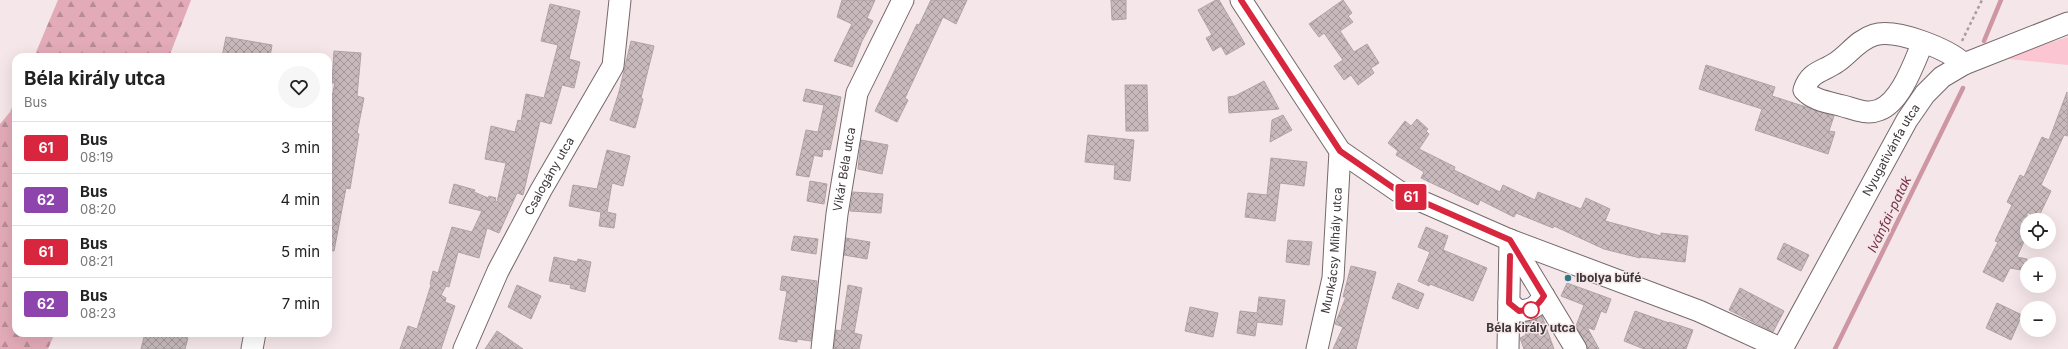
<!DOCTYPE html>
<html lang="en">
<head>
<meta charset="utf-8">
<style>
	:root { --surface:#fff; --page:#f6f6f6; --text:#222; --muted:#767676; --line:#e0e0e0 }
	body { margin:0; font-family:Inter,sans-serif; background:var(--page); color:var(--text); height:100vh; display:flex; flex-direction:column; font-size:15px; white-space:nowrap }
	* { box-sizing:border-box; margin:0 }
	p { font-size:13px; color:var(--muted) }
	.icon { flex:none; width:22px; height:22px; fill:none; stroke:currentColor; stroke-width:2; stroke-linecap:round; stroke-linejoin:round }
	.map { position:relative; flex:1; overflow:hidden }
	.panel { position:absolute; left:12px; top:53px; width:320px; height:284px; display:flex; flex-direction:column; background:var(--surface); border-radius:12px; box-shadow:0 4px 16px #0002 }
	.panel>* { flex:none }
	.badge { padding:0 8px; border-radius:3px; font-size:14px; line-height:26px }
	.fabs { position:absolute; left:2020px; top:213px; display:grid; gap:8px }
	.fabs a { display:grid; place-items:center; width:36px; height:36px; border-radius:50%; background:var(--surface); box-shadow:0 4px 16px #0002; font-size:20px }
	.map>.badge { position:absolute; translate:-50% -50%; box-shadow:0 0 0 2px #fff }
	.round { display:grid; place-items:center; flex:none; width:42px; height:42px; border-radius:21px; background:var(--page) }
	.summary { display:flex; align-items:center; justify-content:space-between; height:68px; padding:0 12px }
	h1 { font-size:19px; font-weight:700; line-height:30px }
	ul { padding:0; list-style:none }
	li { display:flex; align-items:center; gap:12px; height:52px; padding:0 12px; border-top:1px solid var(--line) }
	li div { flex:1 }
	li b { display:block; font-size:15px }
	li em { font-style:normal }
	li .badge { min-width:44px; font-weight:700; text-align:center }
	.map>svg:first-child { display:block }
	.forest { fill:url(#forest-firs) }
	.garden { fill:#fbc5d1 }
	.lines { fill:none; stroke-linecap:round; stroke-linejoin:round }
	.stream { stroke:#cd96a3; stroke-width:4.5 }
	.building { fill:url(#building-cross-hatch); stroke:#b0a2a5 }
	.minor-casing { stroke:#75686b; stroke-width:23 }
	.path { stroke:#a89c9f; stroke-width:2.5; stroke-dasharray:3 3; stroke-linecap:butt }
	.minor { stroke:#fff; stroke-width:21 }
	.line-casing { stroke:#fff; stroke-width:9 }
	.line { stroke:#d7263d; stroke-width:6 }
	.poi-dot { fill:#317684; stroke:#f5e6e9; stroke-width:1.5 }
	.stop-dot { fill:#fff; stroke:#d7263d; stroke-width:2 }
	.labels { text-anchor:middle; stroke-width:3; stroke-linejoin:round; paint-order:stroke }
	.street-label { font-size:12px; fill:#3d3739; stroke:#f5e6e9 }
	.poi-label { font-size:12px; font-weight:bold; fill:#3d3739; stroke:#f5e6e9; text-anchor:start }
	.stop-label { font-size:12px; font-weight:bold; fill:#3d3739; stroke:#f5e6e9 }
	.water-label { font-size:13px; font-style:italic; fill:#763246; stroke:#f5e6e9 }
</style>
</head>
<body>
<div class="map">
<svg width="2068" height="349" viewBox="0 0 2068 349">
	<defs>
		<pattern id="forest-firs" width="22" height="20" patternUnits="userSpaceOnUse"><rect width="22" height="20" fill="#e2abb7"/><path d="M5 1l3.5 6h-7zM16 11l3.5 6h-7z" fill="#b88c96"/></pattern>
		<pattern id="building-cross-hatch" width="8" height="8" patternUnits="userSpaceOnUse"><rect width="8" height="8" fill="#c7b9bc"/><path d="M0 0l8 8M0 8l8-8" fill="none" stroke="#a3979a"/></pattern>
	</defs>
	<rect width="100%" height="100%" fill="#f5e6e9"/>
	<g class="forest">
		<polygon points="58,0 191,0 169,57 34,57"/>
		<polygon points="16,98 16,333 55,333 48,349 0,349 0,124 10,112"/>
	</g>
	<polygon class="garden" points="2068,37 2068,65 1999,58"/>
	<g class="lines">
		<g class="stream">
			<polyline points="1984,41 2001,0"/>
			<polyline points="1835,349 1963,88"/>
		</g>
	</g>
	<g class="building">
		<polygon points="842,0 875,0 867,18 873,21 862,41 852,67 834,61 852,24 837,17"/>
		<polygon points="931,0 967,0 956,24 943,17 905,98 908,100 897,122 875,111 917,24 919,25"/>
		<polygon points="1111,0 1126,0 1126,19 1112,20"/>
		<polygon points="1216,0 1219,0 1245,44 1226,55 1221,46 1213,51 1206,38 1212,35 1198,10"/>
		<polygon points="1343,0 1352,13 1348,16 1353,22 1340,31 1354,52 1367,44 1379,63 1371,68 1374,73 1358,85 1351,75 1344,80 1334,66 1343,60 1324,33 1319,37 1309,24"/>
		<polygon points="550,4 580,11 569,59 580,62 574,88 562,85 551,124 540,121 523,195 517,193 499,233 487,228 479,258 458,252 449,287 446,286 441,295 446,298 445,302 455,306 441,349 400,349 408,326 417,329 431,285 430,284 433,271 438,273 452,227 472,232 482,211 449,203 454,184 475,190 474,192 488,198 489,196 496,198 495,201 497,202 506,163 485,159 491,126 515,132 518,120 521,121 526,94 544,98 558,45 541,41"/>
		<polygon points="226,37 272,45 270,57 222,57"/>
		<polygon points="631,41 654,46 641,98 643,99 635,128 610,120 619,92"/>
		<polygon points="334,51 361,53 357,96 364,98 357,133 359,134 350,189 346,188 334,251 328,250 328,115 335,83 332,83"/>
		<polygon points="1706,65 1775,87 1772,96 1834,116 1829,131 1835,132 1828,154 1755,130 1762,109 1699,89"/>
		<polygon points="1264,81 1279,109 1229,113 1228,97 1235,96"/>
		<polygon points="1125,85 1147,85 1148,131 1126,131"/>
		<polygon points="806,89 841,97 830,150 823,149 822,157 814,155 809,177 796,175 806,130 818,132 824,105 803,101"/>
		<polygon points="2067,92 2068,136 2064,135 2041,185 2051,191 2038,218 2027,212 2027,235 2017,257 2027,259 2027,271 2010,268 2003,282 1983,272 1998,242 1995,241 2012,205 2007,202 2020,175 2024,177 2042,137 2049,140"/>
		<polygon points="1283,115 1292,130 1270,142 1272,120"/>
		<polygon points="1417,119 1428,129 1426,131 1429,134 1419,149 1455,167 1454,170 1500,192 1503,185 1535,200 1538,192 1581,209 1586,198 1610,209 1605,221 1661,236 1661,233 1688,236 1685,262 1641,257 1640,258 1604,249 1554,226 1553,228 1516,213 1514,217 1480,200 1478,205 1421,178 1424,172 1396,155 1398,151 1388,143 1405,121 1411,126"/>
		<polygon points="1088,135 1134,140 1130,181 1114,179 1115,165 1085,162"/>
		<polygon points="861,140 888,145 882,174 858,169"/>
		<polygon points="607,150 630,156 623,186 612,183 607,212 616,214 614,228 599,226 601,212 569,206 573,185 597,189"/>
		<polygon points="1271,158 1307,162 1304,186 1280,183 1275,221 1245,217 1248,193 1267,195"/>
		<polygon points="810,181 827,184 824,204 807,201"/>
		<polygon points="853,192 883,194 881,213 850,211"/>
		<polygon points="1426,227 1448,236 1443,250 1487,268 1473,301 1430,284 1429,286 1418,281 1430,252 1418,247"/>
		<polygon points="794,236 818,239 816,254 791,250"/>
		<polygon points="846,238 870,242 867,259 844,255"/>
		<polygon points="1288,240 1312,242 1309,265 1286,262"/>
		<polygon points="1784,243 1809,255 1801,271 1777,259"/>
		<polygon points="554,257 577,262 578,259 591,262 585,292 570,288 571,285 549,281"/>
		<polygon points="1351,266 1376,272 1356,349 1333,349 1343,327 1335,324 1346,297 1343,297"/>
		<polygon points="782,276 817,281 811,341 797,339 797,342 779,339 787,291 780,290"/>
		<polygon points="1398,283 1424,294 1418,309 1392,298"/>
		<polygon points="1567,283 1611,299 1606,313 1601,311 1594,330 1587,327 1599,349 1588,349 1576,326 1584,305 1561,296"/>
		<polygon points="517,285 541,296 531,319 508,307"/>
		<polygon points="848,285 862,288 854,333 862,335 859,349 834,349 836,330 841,331"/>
		<polygon points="1740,288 1784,311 1773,332 1729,310"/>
		<polygon points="1259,297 1285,300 1282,325 1257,322 1255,336 1237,333 1240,311 1257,313"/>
		<polygon points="1997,303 2022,315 2011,340 1986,328"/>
		<polygon points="1190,307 1218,313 1213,337 1185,331"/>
		<polygon points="1635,311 1669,323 1669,322 1693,330 1686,349 1644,349 1624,341"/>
		<polygon points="1542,316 1554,349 1524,349 1520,338 1526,335 1521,323"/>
		<polygon points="497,331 523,349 485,349"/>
		<polygon points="145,333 168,333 188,338 185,349 141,349"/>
	</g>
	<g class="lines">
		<g class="minor-casing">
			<g id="minor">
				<polyline points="1241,0 1340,151 1398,191 1510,240 1699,311 1782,349"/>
				<path d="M1923 42C1914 63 1901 102 1879 110 1867 115 1854 109 1843 106 1829 102 1814 101 1804 90 1810 71 1823 72 1837 62 1850 53 1858 40 1874 35 1896 28 1948 49 1964 64"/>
				<polyline points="1510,240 1576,349"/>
				<path d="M1509 303 1519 311C1532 310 1537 307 1544 296"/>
				<polyline points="252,349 255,333"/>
				<path id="s1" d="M464 349 498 271 541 190 613 66 620 0"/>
				<path id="s2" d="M822 349 837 214 857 93 903 0"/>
				<path id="s3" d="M1317 349 1333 278 1340 151"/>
				<polyline points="1508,349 1510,240"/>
				<path id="s4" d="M1782 349 1907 120 1925 94 1942 77 1964 64 2068 23"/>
			</g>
		</g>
		<polyline class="path" points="1962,41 1982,0"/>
		<use href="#minor" class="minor"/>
	</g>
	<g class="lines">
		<g class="line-casing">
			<path id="line" d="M1241 0 1340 151 1398 191 1510 240 1544 296C1537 307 1532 310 1519 311L1509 303 1510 256"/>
		</g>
		<use href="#line" class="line"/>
	</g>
	<circle class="poi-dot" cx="1568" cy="278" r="4"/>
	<circle class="stop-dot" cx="1531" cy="310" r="8"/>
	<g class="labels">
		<g class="street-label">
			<text dy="4" stroke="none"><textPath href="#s4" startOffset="227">Nyugativánfa utca</textPath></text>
			<text dy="4" stroke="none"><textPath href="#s2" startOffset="181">Vikár Béla utca</textPath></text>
			<text dy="4" stroke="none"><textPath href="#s1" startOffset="193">Csalogány utca</textPath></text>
			<text dy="4" stroke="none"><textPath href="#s3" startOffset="100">Munkácsy Mihály utca</textPath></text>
		</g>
		<g class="poi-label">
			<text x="1576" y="282">Ibolya büfé</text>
		</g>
		<g class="stop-label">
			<text x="1531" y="332">Béla király utca</text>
		</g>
		<g class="water-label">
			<text transform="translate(1889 214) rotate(-64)" y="5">Ivánfai-patak</text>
		</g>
	</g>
</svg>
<div class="fabs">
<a><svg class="icon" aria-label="locate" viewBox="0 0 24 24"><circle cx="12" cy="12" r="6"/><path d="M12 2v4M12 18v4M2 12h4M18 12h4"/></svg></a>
<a>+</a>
<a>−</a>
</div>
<b class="badge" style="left:1411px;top:197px;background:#d7263d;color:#fff">61</b>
<section class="panel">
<div class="summary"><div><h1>Béla király utca</h1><p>Bus</p></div><a class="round"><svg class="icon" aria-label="heart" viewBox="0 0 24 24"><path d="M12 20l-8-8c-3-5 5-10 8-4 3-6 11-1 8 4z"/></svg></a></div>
<ul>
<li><span class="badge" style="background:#d7263d;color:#fff">61</span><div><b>Bus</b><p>08:19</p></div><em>3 min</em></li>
<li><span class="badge" style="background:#8e44ad;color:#fff">62</span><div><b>Bus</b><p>08:20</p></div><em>4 min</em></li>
<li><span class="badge" style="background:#d7263d;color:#fff">61</span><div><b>Bus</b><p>08:21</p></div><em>5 min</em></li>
<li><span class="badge" style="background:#8e44ad;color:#fff">62</span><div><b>Bus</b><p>08:23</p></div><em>7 min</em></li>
</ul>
</section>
</div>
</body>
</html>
